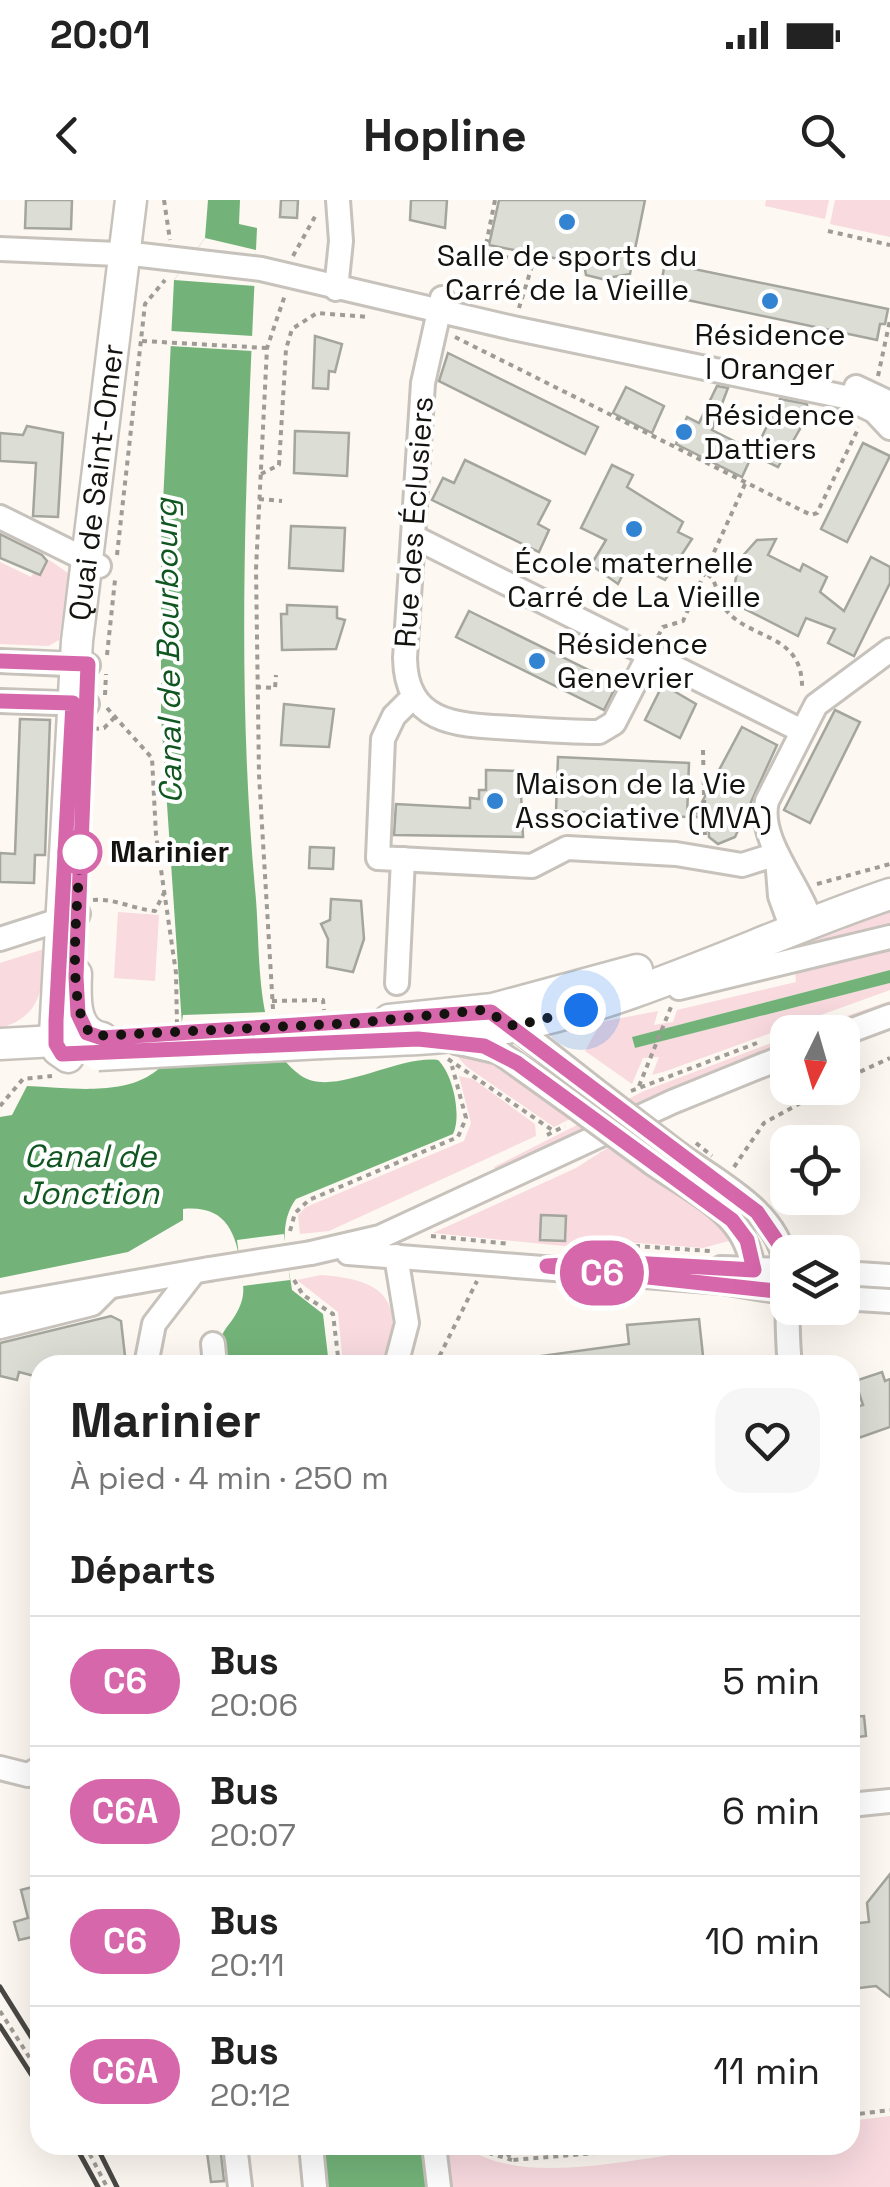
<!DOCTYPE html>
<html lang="fr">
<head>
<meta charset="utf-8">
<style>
	:root { --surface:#fff; --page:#f6f6f6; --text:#222; --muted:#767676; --line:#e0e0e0 }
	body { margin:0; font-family:"Space Grotesk",sans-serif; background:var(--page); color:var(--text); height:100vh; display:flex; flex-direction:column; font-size:38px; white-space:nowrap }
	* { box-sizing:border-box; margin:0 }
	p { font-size:32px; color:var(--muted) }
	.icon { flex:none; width:55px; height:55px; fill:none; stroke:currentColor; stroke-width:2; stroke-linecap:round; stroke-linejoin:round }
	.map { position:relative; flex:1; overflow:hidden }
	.drawer { position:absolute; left:30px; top:1155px; width:830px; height:800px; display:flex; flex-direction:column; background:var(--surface); border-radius:30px; box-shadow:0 10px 40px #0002 }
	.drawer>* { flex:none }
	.badge { padding:0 20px; border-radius:32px; font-size:35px; line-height:65px }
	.needle { width:65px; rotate:185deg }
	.fabs { position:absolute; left:770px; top:815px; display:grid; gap:20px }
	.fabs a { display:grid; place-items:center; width:90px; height:90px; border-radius:20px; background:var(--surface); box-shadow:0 10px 40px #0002; font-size:50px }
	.you { position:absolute; width:50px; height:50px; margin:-25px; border:8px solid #fff; border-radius:50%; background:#1a73e8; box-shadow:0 0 0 15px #1a73e833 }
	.map>.badge { position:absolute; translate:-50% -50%; box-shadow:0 0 0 5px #fff }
	h2 { padding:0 40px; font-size:38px; line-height:90px }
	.round { display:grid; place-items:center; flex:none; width:105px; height:105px; border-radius:30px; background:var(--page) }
	.summary { display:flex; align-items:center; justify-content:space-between; height:170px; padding:0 40px }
	h1 { font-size:48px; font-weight:800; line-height:75px }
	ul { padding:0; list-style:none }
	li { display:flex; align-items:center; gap:30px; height:130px; padding:0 40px; border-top:2px solid var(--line) }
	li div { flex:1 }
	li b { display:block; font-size:38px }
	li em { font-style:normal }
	li .badge { min-width:110px; font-weight:700; text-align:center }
	.status { display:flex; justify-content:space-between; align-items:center; height:70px; padding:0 50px; background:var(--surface); direction:ltr }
	.status svg { height:28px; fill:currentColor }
	header { display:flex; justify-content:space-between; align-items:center; height:130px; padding:0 40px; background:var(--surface); font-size:45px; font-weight:800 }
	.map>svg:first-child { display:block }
	.green { fill:#f8dadf }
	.water { fill:#73b379 }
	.pier { fill:#fdf8f1 }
	.building { fill:#dcddd5; stroke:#a4a59d; stroke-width:2.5 }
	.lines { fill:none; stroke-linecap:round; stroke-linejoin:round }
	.minor-casing { stroke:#c7c2bb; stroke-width:28 }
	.major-casing { stroke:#c7c2bb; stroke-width:35 }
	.path { stroke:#9f9b96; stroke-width:4; stroke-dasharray:5 5; stroke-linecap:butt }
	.minor { stroke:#fff; stroke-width:22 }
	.major { stroke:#fff; stroke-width:30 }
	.rail { stroke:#4a4844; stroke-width:5 }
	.minor-bridge-casing { stroke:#c7c2bb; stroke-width:28; stroke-linecap:butt }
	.major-bridge-casing { stroke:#c7c2bb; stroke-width:35; stroke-linecap:butt }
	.path-bridge { stroke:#9f9b96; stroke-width:4; stroke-dasharray:5 5; stroke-linecap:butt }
	.minor-bridge { stroke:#fff; stroke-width:22 }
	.major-bridge { stroke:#fff; stroke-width:30 }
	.line-casing { stroke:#fff; stroke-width:22 }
	.line { stroke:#d767ab; stroke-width:15 }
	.walk { stroke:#141310; stroke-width:10; stroke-dasharray:0 18 }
	.poi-dot { fill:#3283d2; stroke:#fff; stroke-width:4 }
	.stop-dot { fill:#fff; stroke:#d767ab; stroke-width:5 }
	.labels { text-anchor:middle; stroke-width:8; stroke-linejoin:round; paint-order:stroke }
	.poi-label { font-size:30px; fill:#141310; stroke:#fff }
	.street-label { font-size:30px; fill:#141310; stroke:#fff }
	.stop-label { font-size:30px; font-weight:bold; fill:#141310; stroke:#fff; text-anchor:start }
	.water-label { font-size:32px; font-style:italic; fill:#105620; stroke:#fff }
</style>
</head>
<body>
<div class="status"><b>20:01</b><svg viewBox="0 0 49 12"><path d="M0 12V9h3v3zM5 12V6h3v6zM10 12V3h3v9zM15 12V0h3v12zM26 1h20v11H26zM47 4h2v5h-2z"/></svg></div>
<header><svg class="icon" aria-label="back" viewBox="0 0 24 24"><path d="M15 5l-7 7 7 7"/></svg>Hopline<svg class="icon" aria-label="search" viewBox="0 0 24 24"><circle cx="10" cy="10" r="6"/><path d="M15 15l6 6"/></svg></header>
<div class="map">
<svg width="890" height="1987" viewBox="0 0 890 1987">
	<rect width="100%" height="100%" fill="#fdf8f1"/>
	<g class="green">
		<polygon points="766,0 829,0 825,19 765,6"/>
		<polygon points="835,0 890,0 890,37 830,24"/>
		<polygon points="49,360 68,373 59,440 48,446 0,444 0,362 31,377 34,372 40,375"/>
		<polygon points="890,700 890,727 774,755 846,729 842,717"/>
		<polygon points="118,712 159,715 155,781 114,778"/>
		<polygon points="890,747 890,770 633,837 635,848 890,783 890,790 666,871 652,875 659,857 643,858 632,884 585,851 601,822 658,811 654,825 673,822 677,810 796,782 795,772"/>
		<path d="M47 748C42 787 43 816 0 828V763Z"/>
		<polygon points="890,801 890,808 825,832 800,832"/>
		<polygon points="787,837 787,847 498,974 494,967 644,891"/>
		<polygon points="454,853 500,861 574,917 554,927 467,867"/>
		<polygon points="459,876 473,879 535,924 536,936 329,1031 300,1034 298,1015 306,1007 464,941 471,923"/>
		<polygon points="612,945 728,1025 732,1040 703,1048 638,1043 574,1047 433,1033 576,968"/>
		<path d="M321 1075C387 1080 403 1100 387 1165H343L338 1112 297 1080Z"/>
		<path d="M890 1916V1987H447L442 1945H477L479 1955C539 1983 636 1958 701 1951L718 1945H850V1921Z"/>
	</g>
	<g class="water">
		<path d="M208 0H240L239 24 257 28C247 249 235 468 255 689 260 736 256 795 273 840 278 854 288 866 300 875 332 899 396 855 438 860 453 874 462 916 453 934L296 999C276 1026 288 1060 292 1090L323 1114 329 1165H220C215 1125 233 1130 242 1100 245 1089 242 1078 241 1068 236 1031 225 1005 183 1009V1020L128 1052 0 1078V917L12 915 27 886C89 889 166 903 182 825L161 516V343L174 80 205 38Z"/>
		<polygon points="890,770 890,783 635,848 632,837"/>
		<polygon points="315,1945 426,1945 432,1987 321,1987"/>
	</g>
	<g class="pier">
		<polygon points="205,38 256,50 255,86 174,80"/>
		<polygon points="171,131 253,136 252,151 170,146"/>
		<polygon points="267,812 273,840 179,840 183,815"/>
		<polygon points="284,1034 290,1080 243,1086 237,1040"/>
	</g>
	<g class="building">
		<polygon points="26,0 72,0 71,29 25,28"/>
		<polygon points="281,0 298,0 297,18 280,17"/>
		<polygon points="411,0 447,0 445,28 410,20"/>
		<polygon points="499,0 645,0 630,74 602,79 586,75 584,64 489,45"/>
		<polygon points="665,63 888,109 885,124 880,124 877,140 659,94"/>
		<polygon points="315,136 342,144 335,172 329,171 328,189 313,188"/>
		<polygon points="448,153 598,227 585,254 439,181"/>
		<polygon points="717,186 728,188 712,230 754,251 742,277 676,244 687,217 699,223"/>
		<polygon points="626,187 664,206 652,233 613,213"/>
		<polygon points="780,199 807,204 808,215 778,267 753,255"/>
		<polygon points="27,226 63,233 58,317 33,316 36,263 0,261 0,233 23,235"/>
		<polygon points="295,231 349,233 347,276 294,273"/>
		<polygon points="863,243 890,256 847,342 821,329"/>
		<polygon points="465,260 550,301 538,324 549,330 539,352 432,300 443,278 454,283"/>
		<polygon points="612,265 633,275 627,287 683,322 678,332 692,339 665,380 629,362 618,384 591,365 606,340 581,328"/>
		<polygon points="291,326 345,328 343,371 289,368"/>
		<polygon points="0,334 42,355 47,361 40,375 0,358"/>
		<polygon points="776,339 768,355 800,371 803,364 827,377 820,392 844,411 871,357 890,367 890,383 854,456 828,443 835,429 806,418 798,436 745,409 735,383 739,360 757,340"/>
		<polygon points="287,405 337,407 337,418 345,420 336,449 282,450 281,414 287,414"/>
		<polygon points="469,411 617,484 604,510 456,437"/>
		<polygon points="667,487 696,504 680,538 645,520 660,490"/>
		<polygon points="284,504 334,509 329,547 281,545"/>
		<polygon points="835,510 860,522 810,623 784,610"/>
		<polygon points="20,519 50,520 45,655 35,655 34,683 0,682 0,653 15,654"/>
		<polygon points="742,527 777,545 735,637 718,644 709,637 708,617 694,617"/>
		<polygon points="558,557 689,563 687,617 556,611"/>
		<polygon points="486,570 520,571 523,637 394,635 396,604 470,608 470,598 479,599 479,590 486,590"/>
		<polygon points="310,647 334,648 333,669 309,668"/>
		<polygon points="331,699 361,701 364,739 353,772 327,767 328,739 321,724 330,720"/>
		<polygon points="541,1015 566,1016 565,1041 540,1040"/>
		<polygon points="111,1116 121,1121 126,1165 40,1165 38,1177 19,1172 17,1180 0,1176 0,1143"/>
		<polygon points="699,1119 704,1165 541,1165 541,1156 629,1144 627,1125"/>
		<polygon points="882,1172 885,1181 890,1179 890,1227 850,1241 850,1209 863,1205 855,1181"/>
		<polygon points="864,1516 866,1536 850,1538 850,1517"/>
		<polygon points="890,1674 890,1797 876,1786 850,1789 850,1724 869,1722 867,1703"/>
		<polygon points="36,1686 40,1746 35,1746 32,1737 19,1740 14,1722 28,1718 21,1690"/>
		<polygon points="206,1945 220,1945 224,1981 211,1982"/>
	</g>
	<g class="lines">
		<g class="minor-casing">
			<g id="minor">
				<polyline points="0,49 141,55 261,69 513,128 845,197 874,211 890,228"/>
				<polyline points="336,89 341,41 338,0"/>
				<path d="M442 98 423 183 405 458C406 526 460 525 513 528 542 530 571 532 599 532L614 523 649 455"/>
				<polyline points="856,187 890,203"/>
				<polyline points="0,317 99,366"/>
				<polyline points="414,337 802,531"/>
				<polyline points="0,461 88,465"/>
				<polyline points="414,496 394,516 383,539 378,658 532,666 567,648 676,654 742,665 777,654"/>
				<polyline points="0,501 87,504"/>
				<polyline points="777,658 780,696 792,729"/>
				<path d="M806 709C793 677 758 636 767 601L816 505 890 450"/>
				<polyline points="0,739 78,714"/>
				<polyline points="397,783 403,659"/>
				<polyline points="679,788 890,737"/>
				<polyline points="505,819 589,885"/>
				<polyline points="842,834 890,816"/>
				<polyline points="456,842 499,852 566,900"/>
				<path d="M679 954C717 982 778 1011 785 1063 789 1097 786 1131 790 1165"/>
				<path d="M652 963C699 996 755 1017 753 1082"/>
				<polyline points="311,1053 380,1037 672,902 788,855"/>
				<polyline points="348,1053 722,1082 788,1093"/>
				<polyline points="396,1056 407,1123 396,1165"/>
				<polyline points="721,1068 788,1070"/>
				<polyline points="842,1073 890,1076"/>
				<polyline points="842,1098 890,1101"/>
				<polyline points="0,1106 209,1069"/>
				<polyline points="0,1127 92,1104 107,1089"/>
				<polyline points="213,1144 215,1165"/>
				<polyline points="146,1165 154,1124 194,1072"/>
				<polyline points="0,1568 28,1575 40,1568"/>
				<polyline points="850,1605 890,1601"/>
				<polyline points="235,1945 240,1987"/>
				<polyline points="311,1945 315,1987"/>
				<polyline points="434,1945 439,1987"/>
			</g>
		</g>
		<g class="major-casing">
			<g id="major">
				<path d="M76 774C75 799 73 832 102 838"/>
				<polyline points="389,820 493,809 637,770"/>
				<path d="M322 843C383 840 445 841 506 828 639 802 762 737 890 694"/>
				<polyline points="0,844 74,840"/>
				<path id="s1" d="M68 857 58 850 55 834 77 441 131 0"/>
			</g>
		</g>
		<g class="path">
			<polyline points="164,0 170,40"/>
			<polyline points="495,0 485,50 532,66 519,108"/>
			<polyline points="828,31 890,45"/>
			<polyline points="293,56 317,13"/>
			<polyline points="455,137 811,315 817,313 859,227"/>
			<polyline points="142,141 267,148"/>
			<polyline points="878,176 890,120"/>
			<polyline points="261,274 279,265 286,149 292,129 317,113 369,117"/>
			<path d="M745 284 705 372C719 382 715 393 723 406 747 442 804 430 802 490"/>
			<polyline points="259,299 282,301"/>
			<polyline points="117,355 145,104 165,80"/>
			<polyline points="658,436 663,427 683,421 705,372"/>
			<polyline points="107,455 115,380"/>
			<polyline points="256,487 275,488 276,475"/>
			<polyline points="105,495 106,474"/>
			<polyline points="107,508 152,558 156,635 176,773 177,825"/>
			<polyline points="94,529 104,528 115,517"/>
			<polyline points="703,550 705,639"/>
			<polyline points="817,684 890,664"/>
			<path d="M93 700C114 698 133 709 155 711L164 693"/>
			<polyline points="272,801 323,800 324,810"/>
			<polyline points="273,809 259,575 256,369 267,148 285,95"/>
			<polyline points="785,833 828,818"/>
			<polyline points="448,859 555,932"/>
			<polyline points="842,880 890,858"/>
			<polyline points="639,886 671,807"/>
			<polyline points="631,891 757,843"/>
			<polyline points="0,906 23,879 52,876"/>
			<polyline points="547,935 565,926"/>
			<polyline points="734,967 764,923 828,888"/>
			<polyline points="290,1031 295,1013 309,1000 458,937 466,918 452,866"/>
			<polyline points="431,1036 510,1044"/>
			<polyline points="585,1049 635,1046 710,1051"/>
			<polyline points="294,1080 303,1095 333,1114 339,1165"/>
			<polyline points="806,1114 832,1116"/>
			<polyline points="435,1165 477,1081"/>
			<polyline points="0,1811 40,1874"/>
			<polyline points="850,1915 890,1910"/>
			<polyline points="85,1945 107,1987"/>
			<polyline points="482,1945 489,1953 512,1960"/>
			<polyline points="501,1945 512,1960 693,1945"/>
		</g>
		<use href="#minor" class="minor"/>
		<use href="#major" class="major"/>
		<g class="rail">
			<polyline points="0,1787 40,1851"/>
			<polyline points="0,1826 40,1888"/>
			<polyline points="75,1945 98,1987"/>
			<polyline points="96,1945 117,1987"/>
		</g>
		<g class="minor-bridge-casing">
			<g id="minor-bridge">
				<polyline points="589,885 679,954"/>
				<polyline points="566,900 652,963"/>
				<polyline points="209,1069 311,1053"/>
			</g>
		</g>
		<g class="major-bridge-casing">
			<polyline id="major-bridge" points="98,855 322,843"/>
		</g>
		<polyline class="path-bridge" points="696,943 712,956"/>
		<use href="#minor-bridge" class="minor-bridge"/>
		<use href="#major-bridge" class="major-bridge"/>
	</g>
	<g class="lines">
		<g class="line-casing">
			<polyline id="line" points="0,461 88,464 76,777 78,814 87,833 102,838 491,812 757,1012 781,1047 785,1092 547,1066 614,1062 754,1070 747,1040 732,1020 517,863 484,846 418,839 62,854 56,844 56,821 73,503 0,501"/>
		</g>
		<use href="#line" class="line"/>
		<path class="walk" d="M80 652C80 688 62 816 94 836L355 823 483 810 514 826 581 810"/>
	</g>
	<g class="poi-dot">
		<circle cx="567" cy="22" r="10"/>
		<circle cx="770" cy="101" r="10"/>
		<circle cx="684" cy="232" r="10"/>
		<circle cx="634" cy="329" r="10"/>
		<circle cx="537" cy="461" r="10"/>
		<circle cx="495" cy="601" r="10"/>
	</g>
	<circle class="stop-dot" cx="80" cy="652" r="20"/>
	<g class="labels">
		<g class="poi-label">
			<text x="567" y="66">Salle de sports du<tspan x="567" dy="34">Carré de la Vieille</tspan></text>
			<text x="770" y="145">Résidence<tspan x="770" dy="34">l Oranger</tspan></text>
			<text x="704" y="225" text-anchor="start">Résidence<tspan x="704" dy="34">Dattiers</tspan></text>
			<text x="634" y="373">École maternelle<tspan x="634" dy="34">Carré de La Vieille</tspan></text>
			<text x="557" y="454" text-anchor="start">Résidence<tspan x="557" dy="34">Genevrier</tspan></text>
			<text x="515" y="594" text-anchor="start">Maison de la Vie<tspan x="515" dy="34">Associative (MVA)</tspan></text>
		</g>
		<g class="street-label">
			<text dy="10" stroke="none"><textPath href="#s1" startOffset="582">Quai de Saint-Omer</textPath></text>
			<text transform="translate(414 322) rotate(-86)" y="10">Rue des Éclusiers</text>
		</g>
		<g class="stop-label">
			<text x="110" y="662">Marinier</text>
		</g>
		<g class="water-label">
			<text transform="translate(168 451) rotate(-91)" y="11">Canal de Bourbourg</text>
			<text x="90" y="967">Canal de<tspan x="90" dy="37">Jonction</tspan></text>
		</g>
	</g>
</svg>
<div class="fabs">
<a><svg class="needle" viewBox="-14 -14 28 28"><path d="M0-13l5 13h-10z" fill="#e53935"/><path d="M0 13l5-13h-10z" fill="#767676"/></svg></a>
<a><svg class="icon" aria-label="locate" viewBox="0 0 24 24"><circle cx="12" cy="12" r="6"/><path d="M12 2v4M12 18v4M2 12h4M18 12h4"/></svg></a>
<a><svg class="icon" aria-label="layers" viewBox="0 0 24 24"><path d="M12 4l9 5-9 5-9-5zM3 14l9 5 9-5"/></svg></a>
</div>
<div class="you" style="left:581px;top:810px"></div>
<b class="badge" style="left:602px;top:1073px;background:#d767ab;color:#fff">C6</b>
<section class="drawer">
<div class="summary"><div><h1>Marinier</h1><p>À pied · 4 min · 250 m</p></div><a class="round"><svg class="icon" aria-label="heart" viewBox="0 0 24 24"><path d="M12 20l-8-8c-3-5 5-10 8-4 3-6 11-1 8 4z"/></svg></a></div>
<h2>Départs</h2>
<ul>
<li><span class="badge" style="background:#d767ab;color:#fff">C6</span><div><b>Bus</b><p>20:06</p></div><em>5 min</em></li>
<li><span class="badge" style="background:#d767ab;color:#fff">C6A</span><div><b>Bus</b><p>20:07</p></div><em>6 min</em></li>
<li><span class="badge" style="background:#d767ab;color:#fff">C6</span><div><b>Bus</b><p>20:11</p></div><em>10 min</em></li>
<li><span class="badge" style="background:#d767ab;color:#fff">C6A</span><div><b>Bus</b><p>20:12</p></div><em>11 min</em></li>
</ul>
</section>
</div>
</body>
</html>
